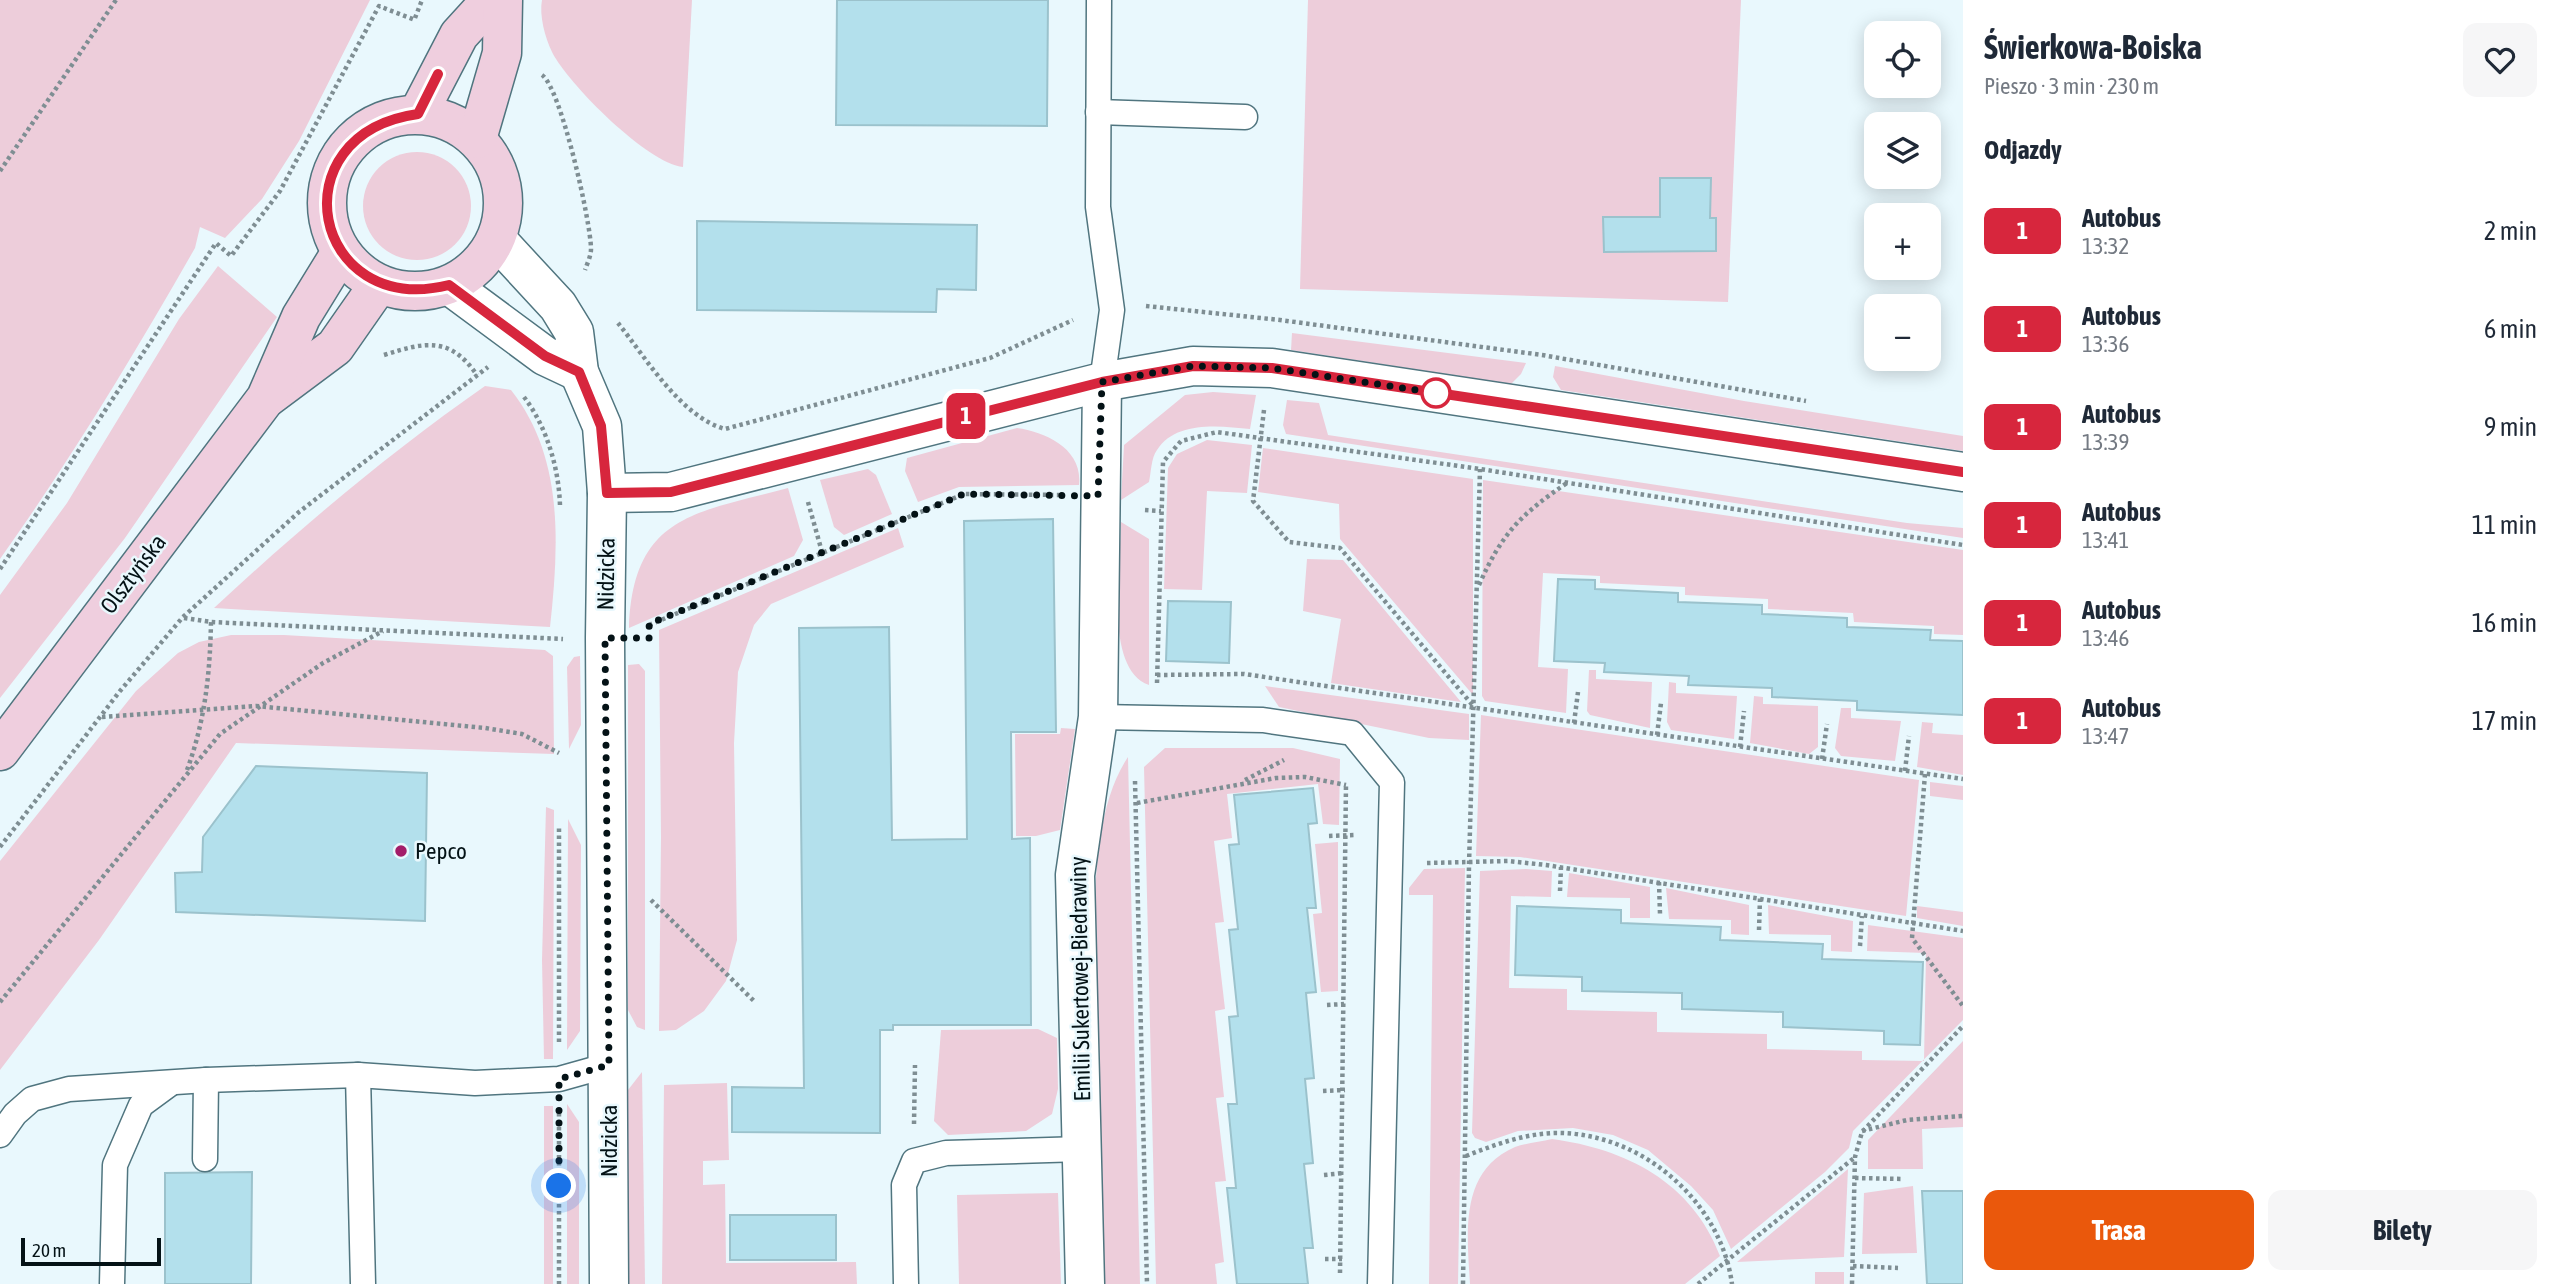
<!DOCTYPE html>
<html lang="pl">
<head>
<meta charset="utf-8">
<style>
	:root { --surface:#fff; --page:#f6f6f7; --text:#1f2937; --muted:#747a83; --accent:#ea580c }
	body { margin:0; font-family:"Asap Condensed",sans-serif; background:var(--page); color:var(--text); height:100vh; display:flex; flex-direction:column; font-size:26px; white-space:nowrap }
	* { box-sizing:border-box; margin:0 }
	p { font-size:23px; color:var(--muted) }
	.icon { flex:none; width:38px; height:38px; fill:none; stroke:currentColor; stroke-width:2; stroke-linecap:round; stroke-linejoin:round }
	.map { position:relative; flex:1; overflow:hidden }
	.drawer { display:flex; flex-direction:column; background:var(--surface); width:595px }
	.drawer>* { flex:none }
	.badge { padding:0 14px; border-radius:10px; font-size:24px; line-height:46px }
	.fabs { position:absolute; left:1864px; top:21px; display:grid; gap:14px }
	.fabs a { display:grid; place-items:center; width:77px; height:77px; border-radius:14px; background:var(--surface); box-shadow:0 4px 18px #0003; font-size:35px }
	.scale { position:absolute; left:21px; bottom:18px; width:140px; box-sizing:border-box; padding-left:7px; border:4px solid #041216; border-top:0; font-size:19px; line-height:24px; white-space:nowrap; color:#041216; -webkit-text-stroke:5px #e9f8fd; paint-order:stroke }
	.you { position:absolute; width:35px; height:35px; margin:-18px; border:5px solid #fff; border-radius:50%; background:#1a73e8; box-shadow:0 0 0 10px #1a73e833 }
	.map>.badge { position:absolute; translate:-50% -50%; box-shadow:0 0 0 4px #fff }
	h2 { padding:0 21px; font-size:26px; line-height:63px }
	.round { display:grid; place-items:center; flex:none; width:74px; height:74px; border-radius:14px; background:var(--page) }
	.overview { display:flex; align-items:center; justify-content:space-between; height:119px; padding:0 21px }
	h1 { font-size:33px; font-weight:700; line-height:52px }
	.button { display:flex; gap:14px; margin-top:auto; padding:14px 21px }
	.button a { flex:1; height:80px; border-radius:14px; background:var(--accent); color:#fff; font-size:28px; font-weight:700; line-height:80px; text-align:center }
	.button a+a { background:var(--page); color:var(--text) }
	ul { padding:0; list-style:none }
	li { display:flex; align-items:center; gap:21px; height:98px; padding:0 21px }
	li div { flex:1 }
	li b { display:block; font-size:26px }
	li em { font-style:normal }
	li .badge { min-width:77px; font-weight:700; text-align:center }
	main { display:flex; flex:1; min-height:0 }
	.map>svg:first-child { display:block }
	.green { fill:#edcdda }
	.building { fill:#b3e0ec; stroke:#9bc2cc; stroke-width:2 }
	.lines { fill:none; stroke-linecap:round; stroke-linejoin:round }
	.service-casing { stroke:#50757f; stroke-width:27 }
	.minor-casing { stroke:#50757f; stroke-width:41 }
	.tertiary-casing { stroke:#50757f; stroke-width:41 }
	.secondary-casing { stroke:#50757f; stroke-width:41 }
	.path { stroke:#7f8e93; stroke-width:4.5; stroke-dasharray:3.5 3.5; stroke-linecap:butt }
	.service { stroke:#fff; stroke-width:24 }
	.minor { stroke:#fff; stroke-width:38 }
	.tertiary { stroke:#fff; stroke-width:38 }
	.secondary { stroke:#efcede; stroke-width:38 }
	.line-casing { stroke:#fff; stroke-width:16 }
	.line { stroke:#d7263d; stroke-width:10 }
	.walk { stroke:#041216; stroke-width:7; stroke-dasharray:0 12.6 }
	.stop-dot { fill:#fff; stroke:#d7263d; stroke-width:3.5 }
	.poi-dot { fill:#a31d69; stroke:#e9f8fd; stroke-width:2.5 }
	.labels { text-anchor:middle; stroke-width:5; stroke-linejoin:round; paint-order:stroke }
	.street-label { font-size:23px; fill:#041216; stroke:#e9f8fd }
	.poi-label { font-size:23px; fill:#041216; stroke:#e9f8fd; text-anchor:start }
</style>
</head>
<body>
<main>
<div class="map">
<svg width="1963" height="1284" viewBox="0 0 1963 1284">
	<rect width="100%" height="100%" fill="#e9f8fd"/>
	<g class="green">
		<path d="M0 0H370L299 141 262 199 225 238 200 227 195 248C134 355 71 459 0 559Z"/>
		<path d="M542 0H692L683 167C648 164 568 84 552 52 545 38 539 15 542 0Z"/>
		<polygon points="1308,0 1741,0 1728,302 1300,289"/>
		<circle cx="417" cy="206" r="54"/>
		<polygon points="218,266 277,317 125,538 0,698 0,595 67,503 179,319"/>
		<polygon points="1292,333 1526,363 1521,374 1511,384 1291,350"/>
		<polygon points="1555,366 1744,401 1963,436 1963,451 1561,390 1553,377"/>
		<path d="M485 386 511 390C564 457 559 545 550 627L214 608C299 529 389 453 485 386Z"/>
		<path d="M1213 392 1256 395 1250 429C1221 426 1176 420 1157 450 1151 458 1151 473 1149 482L1121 500 1124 445 1185 395Z"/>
		<polygon points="1287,400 1319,403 1328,435 1907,523 1963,528 1963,538 1286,434 1283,425"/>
		<path d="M1017 428C1046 432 1083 449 1079 485L959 487 918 502 905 471 907 458Z"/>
		<polygon points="1207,440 1252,445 1247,493 1207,491 1202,590 1164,589 1168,468 1177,454"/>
		<polygon points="1263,448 1473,479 1473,695 1340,539 1339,504 1258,492"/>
		<polygon points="868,469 876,475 892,514 844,535 834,527 820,480"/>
		<polygon points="1483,480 1963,550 1963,635 1934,634 1934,626 1854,622 1853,613 1768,609 1768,599 1685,595 1685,587 1600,583 1600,576 1543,573 1538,667 1568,669 1566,713 1485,701 1482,696"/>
		<path d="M788 488 803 540 794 556 629 628C633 515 695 513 788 488Z"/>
		<path d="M1121 522 1149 539V685C1103 669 1121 562 1121 522Z"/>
		<polygon points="898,528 904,547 771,604 754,625 738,672 734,743 737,940 726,981 704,1011 676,1030 659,1031 661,837 659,630"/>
		<polygon points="1307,559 1343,560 1461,702 1331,683 1341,619 1303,611"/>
		<polygon points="231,635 284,635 545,650 553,656 554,754 236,743 99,940 0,1070 0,861 136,691 178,653 199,642"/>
		<polygon points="580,656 581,725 569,749 567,667 574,657"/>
		<polygon points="639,664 645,671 645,1030 637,1027 628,1010 628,665"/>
		<polygon points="1589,670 1596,670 1596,679 1652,682 1650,728 1590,715 1587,711"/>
		<polygon points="1669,682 1676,683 1676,693 1737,696 1734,739 1671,730 1667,722"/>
		<polygon points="1265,686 1469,714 1469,740 1429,738 1279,707"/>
		<polygon points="1754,696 1763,697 1763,704 1818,706 1818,747 1809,754 1750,743"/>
		<polygon points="1841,708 1851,708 1851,718 1901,721 1895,761 1841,756 1835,748"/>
		<polygon points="1481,715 1919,780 1906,916 1520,857 1476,856"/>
		<polygon points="1922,722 1933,723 1932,733 1963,735 1963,775 1917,767"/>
		<polygon points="1061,728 1075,729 1060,830 1036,836 1016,836 1015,734 1060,734"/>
		<polygon points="1165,748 1293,748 1340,759 1339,825 1323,824 1318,784 1227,794 1232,838 1214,841 1224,922 1215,923 1225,1009 1215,1011 1224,1097 1216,1098 1226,1181 1215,1182 1224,1262 1215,1264 1217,1284 1156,1284 1144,767"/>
		<path d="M1128 757 1140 1284H1104C1102 1201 1099 1117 1098 1034 1096 956 1083 824 1128 757Z"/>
		<polygon points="1930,782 1963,786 1963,800 1930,796"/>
		<polygon points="546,807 554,810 553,1059 544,1059 542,960"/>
		<polygon points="568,819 581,845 580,1031 567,1050"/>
		<polygon points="1338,842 1338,991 1321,992 1313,914 1322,913 1315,844"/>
		<polygon points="1465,868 1458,1284 1429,1284 1433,895 1409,895 1409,888 1424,869"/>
		<polygon points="1526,869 1552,871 1551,897 1511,896 1509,988 1567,989 1567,1010 1657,1012 1657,1032 1767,1034 1767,1049 1862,1051 1862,1060 1924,1061 1926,953 1867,951 1868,925 1963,938 1963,1020 1853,1131 1849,1148 1825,1172 1731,1249 1713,1210 1691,1186 1648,1150 1613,1135 1573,1128 1518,1131 1486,1142 1475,1138 1472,1133 1480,871"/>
		<polygon points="1569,873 1650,887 1650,918 1630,918 1630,898 1567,897"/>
		<polygon points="1666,888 1749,905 1749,935 1731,934 1731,920 1669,919"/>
		<polygon points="1768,905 1853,921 1852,952 1831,951 1831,935 1769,934"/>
		<polygon points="1917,906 1963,912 1963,926 1917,918"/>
		<polygon points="1038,1029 1057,1038 1058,1089 1052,1114 1026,1131 948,1135 934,1121 941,1030"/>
		<polygon points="1963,1041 1963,1127 1922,1129 1923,1169 1868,1169 1868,1140"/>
		<polygon points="642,1072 645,1284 626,1284 628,1090"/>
		<polygon points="727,1083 729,1160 703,1161 703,1185 725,1184 726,1263 856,1262 857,1284 662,1284 664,1085"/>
		<polygon points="567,1104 579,1122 579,1284 567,1284"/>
		<rect x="544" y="1106" width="9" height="178"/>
		<path d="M1552 1139C1626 1149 1692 1182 1720 1256L1685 1284H1470C1467 1233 1459 1171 1515 1147 1526 1143 1540 1142 1552 1139Z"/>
		<polygon points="1848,1169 1844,1257 1737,1262"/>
		<polygon points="1913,1186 1917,1253 1862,1254 1864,1193"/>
		<polygon points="1058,1193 1061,1284 959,1284 957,1195"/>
		<rect x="1815" y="1272" width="29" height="12"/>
	</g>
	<g class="building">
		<polygon points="837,0 1048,0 1047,126 836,125"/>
		<polygon points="1660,178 1711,178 1710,218 1716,218 1716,251 1604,252 1603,217 1660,217"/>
		<polygon points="697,221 977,225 976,290 937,289 936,312 697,310"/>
		<polygon points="1053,519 1056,732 1011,732 1012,839 1030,838 1031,1025 893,1025 893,1030 880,1030 880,1133 732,1132 732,1087 804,1088 799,628 889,627 892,840 967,839 964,521"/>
		<polygon points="1558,579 1595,580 1595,589 1678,593 1678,602 1762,605 1762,614 1847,618 1847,627 1931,630 1930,640 1963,641 1963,715 1857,710 1857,701 1772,697 1772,688 1688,685 1689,676 1604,672 1605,663 1554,661"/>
		<polygon points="1168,601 1231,602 1229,663 1166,661"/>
		<polygon points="256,766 427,773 425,921 176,912 175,873 202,872 203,837"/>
		<polygon points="1313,788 1317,823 1308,824 1316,908 1307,908 1316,992 1306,993 1314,1078 1305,1079 1313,1163 1304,1164 1313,1248 1304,1248 1308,1284 1237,1284 1227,1188 1236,1188 1228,1104 1237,1104 1229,1017 1238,1016 1229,930 1238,929 1229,845 1239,844 1234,795"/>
		<polygon points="1517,906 1621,910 1621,923 1721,927 1720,940 1823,944 1822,959 1923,962 1920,1045 1884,1044 1884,1031 1783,1027 1783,1012 1682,1009 1682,993 1582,991 1582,977 1515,975"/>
		<polygon points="252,1172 251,1284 165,1284 165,1173"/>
		<polygon points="1922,1191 1963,1191 1963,1284 1927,1284"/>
		<rect x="730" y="1215" width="106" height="45"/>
	</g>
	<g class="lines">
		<g class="service-casing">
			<g id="service">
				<polyline points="1099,0 1098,207 1112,310 1102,382"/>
				<polyline points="1098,112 1245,117"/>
				<polyline points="1098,717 1263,720 1352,733 1392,782 1380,1284"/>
				<polyline points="358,1075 363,1284"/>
				<polyline points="0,1135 15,1114 32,1099 69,1089 206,1080 358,1075 475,1083 559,1079 609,1065"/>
				<polyline points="205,1159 206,1080"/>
				<polyline points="112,1284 115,1165 141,1105 171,1083"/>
				<polyline points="906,1284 904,1185 914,1161 946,1153 1082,1149"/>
			</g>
		</g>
		<g class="minor-casing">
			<g id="minor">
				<polyline points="607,493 671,492 1102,382 1193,366 1272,368 1963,472"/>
				<polyline points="1085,1284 1075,875 1098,717 1102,382"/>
			</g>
		</g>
		<g class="tertiary-casing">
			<g id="tertiary">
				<polyline points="496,239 558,306 574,332 579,372 602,426 607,493 605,638 609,1284"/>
				<polyline points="449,285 545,356 579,372"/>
			</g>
		</g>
		<g class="secondary-casing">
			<g id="secondary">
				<polyline points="418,114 459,35 491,0"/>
				<circle cx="415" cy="203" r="88"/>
				<polyline points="477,139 502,53 503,0"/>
				<polyline points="268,397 335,347 379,284"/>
				<polyline points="0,751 266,398 301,317 341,252"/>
			</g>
		</g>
		<g class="path">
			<polyline points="415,18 422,0"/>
			<path d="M542 75C561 88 591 223 591 249 591 256 587 264 585 270"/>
			<polyline points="0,171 116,0"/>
			<polyline points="1146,306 1280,320 1542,355 1806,401"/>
			<path d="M618 323C646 358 681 417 725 429L990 358 1073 320"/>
			<path d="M384 355C425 342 450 336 477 375"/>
			<path d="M524 397C547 427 559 469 560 506"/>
			<polyline points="1264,410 1253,501 1289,542 1340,548 1475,708"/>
			<polyline points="808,502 822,552"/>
			<polyline points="1145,510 1161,511"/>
			<polyline points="0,569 216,243 231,256 280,191 379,6 415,20"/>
			<path d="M1479 585C1502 533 1521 514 1567 483"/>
			<polyline points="184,618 211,622 563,639"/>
			<polyline points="649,625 964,494 1059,495"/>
			<polyline points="1157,675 1244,674 1963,779"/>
			<polyline points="1157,683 1163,462 1181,441 1217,432 1480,469 1963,545"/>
			<polyline points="102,717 256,706 485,728 522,734 559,753"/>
			<polyline points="1574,723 1578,692"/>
			<polyline points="1657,735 1661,703"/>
			<polyline points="1740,747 1744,711"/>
			<polyline points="1822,759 1827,724"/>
			<path d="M187 770C205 721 210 674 211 622"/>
			<polyline points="1905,771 1909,736"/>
			<polyline points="1925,774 1912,938 1963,1006"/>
			<polyline points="1245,780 1284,760"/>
			<polyline points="1135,781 1147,1284"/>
			<polyline points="1137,803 1276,778 1305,777 1346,785"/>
			<polyline points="1329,836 1355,835"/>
			<polyline points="0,847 120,691 183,617 299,512 488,367"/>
			<polyline points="1427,863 1508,861 1546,865 1963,931"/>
			<polyline points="1659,882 1660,914"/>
			<polyline points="1560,891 1561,867"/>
			<polyline points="651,900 755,1002"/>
			<polyline points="1759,930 1760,898"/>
			<polyline points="1860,946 1862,916"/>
			<polyline points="0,1002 220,734 323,663 383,631"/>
			<polyline points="1327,1005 1344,1004"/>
			<polyline points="559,1042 559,826"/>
			<polyline points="1323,1091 1345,1090"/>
			<polyline points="559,1113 559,1284"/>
			<polyline points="914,1124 915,1065"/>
			<polyline points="1862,1131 1907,1120 1963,1116"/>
			<path d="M1466 1156C1494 1145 1523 1134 1554 1133 1640 1131 1721 1201 1732 1284"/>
			<polyline points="1324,1175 1344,1173"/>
			<polyline points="1855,1178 1904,1179"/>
			<polyline points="1325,1259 1342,1259"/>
			<polyline points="1853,1266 1898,1268"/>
			<polyline points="1340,1273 1346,784"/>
			<polyline points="1463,1284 1469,865 1480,469"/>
			<polyline points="1698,1284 1854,1158"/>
			<polyline points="1852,1284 1855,1157 1862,1132 1963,1026"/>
		</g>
		<use href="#service" class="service"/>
		<use href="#minor" class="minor"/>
		<use href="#tertiary" class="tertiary"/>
		<use href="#secondary" class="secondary"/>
	</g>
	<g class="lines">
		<g class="line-casing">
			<path id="line" d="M438 74 418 114C275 134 312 319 449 285L545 356 579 372 601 426 607 493 671 492 1102 382 1193 366 1272 368 1963 472"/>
		</g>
		<use href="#line" class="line"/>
		<polyline class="walk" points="559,1186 559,1079 609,1065 605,638 650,638 649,624 964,494 1098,496 1102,382 1193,366 1272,368 1436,393"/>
	</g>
	<circle class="stop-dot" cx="1436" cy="393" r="14"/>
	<circle class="poi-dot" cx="401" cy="851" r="7"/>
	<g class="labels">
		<g class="street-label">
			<text transform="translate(133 574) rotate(-53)" y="8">Olsztyńska</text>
			<text transform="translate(606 574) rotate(-89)" y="8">Nidzicka</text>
			<text transform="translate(1080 979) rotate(-91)" y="8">Emilii Sukertowej-Biedrawiny</text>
			<text transform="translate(609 1141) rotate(-90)" y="8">Nidzicka</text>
		</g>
		<g class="poi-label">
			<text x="415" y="859">Pepco</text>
		</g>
	</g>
</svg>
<div class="fabs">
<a><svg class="icon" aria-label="locate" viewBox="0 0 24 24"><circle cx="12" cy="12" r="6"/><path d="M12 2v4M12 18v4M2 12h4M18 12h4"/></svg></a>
<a><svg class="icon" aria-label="layers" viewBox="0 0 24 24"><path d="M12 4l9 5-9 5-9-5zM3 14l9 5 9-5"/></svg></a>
<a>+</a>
<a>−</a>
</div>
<div class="scale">20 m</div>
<div class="you" style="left:559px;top:1186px"></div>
<b class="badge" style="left:966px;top:416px;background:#d7263d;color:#fff">1</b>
</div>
<section class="drawer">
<div class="overview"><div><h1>Świerkowa-Boiska</h1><p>Pieszo · 3 min · 230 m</p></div><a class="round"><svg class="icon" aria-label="heart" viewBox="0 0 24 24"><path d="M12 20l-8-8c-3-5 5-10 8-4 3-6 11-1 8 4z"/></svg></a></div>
<h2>Odjazdy</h2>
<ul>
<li><span class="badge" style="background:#d7263d;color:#fff">1</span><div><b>Autobus</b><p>13:32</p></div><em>2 min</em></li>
<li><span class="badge" style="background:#d7263d;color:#fff">1</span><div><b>Autobus</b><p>13:36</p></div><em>6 min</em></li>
<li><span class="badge" style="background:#d7263d;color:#fff">1</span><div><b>Autobus</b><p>13:39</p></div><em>9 min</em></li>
<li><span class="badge" style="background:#d7263d;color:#fff">1</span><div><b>Autobus</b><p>13:41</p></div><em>11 min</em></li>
<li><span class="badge" style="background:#d7263d;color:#fff">1</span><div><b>Autobus</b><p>13:46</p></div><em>16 min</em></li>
<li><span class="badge" style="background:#d7263d;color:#fff">1</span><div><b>Autobus</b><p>13:47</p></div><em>17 min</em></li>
</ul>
<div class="button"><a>Trasa</a><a>Bilety</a></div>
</section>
</main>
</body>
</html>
